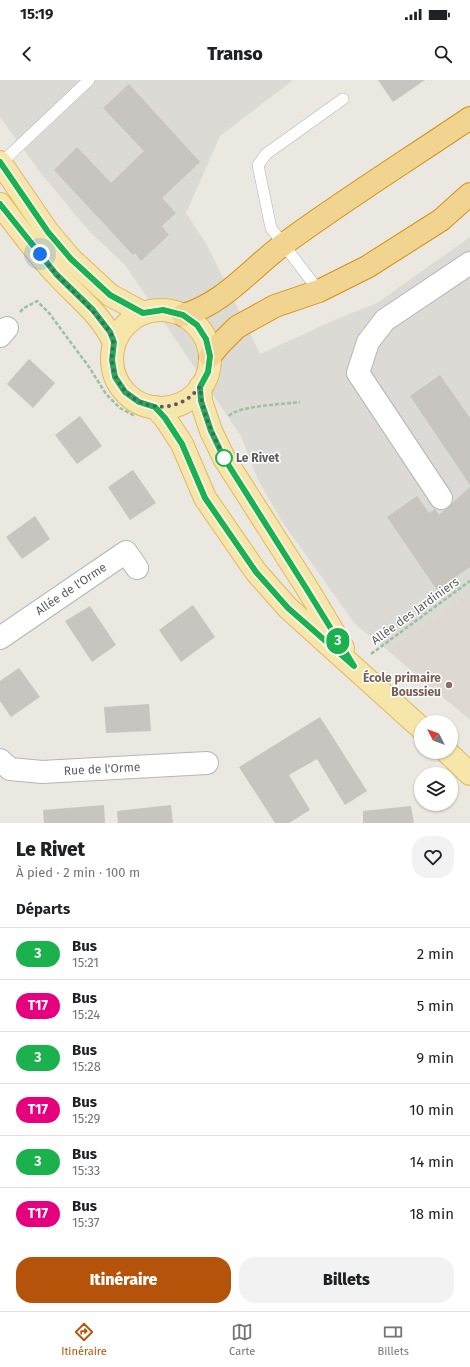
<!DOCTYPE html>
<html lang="fr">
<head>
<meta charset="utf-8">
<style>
	:root { --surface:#fff; --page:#f2f2f2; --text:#202124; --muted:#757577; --line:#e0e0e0; --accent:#b45309 }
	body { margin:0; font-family:"Fira Sans",sans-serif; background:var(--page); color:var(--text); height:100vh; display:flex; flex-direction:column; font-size:15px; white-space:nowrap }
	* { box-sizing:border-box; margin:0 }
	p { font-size:13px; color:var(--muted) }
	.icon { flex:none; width:22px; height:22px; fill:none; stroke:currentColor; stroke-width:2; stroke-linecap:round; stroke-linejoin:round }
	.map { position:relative; height:743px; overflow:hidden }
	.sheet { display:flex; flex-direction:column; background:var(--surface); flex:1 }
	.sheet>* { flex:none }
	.badge { padding:0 8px; border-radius:13px; font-size:14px; line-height:26px }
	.needle { width:26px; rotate:312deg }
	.tools { position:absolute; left:414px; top:635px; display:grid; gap:8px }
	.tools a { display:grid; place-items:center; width:44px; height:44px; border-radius:50%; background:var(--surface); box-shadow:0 1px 3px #0004; font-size:20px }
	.you { position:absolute; width:20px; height:20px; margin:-10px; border:3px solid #fff; border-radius:50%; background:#1a73e8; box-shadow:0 0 0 6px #1a73e833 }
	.map>.badge { position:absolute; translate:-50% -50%; box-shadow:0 0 0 2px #fff }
	h2 { padding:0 16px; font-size:15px; line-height:36px }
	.round { display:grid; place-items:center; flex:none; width:42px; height:42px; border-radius:16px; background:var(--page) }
	.headline { display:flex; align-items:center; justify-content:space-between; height:68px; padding:0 16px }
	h1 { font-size:19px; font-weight:800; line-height:30px }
	.primary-button { display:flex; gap:8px; margin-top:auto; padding:8px 16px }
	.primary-button a { flex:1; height:46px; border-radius:16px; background:var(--accent); color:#fff; font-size:16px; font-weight:800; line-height:46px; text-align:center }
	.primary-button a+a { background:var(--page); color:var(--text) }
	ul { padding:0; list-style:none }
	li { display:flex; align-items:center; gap:12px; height:52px; padding:0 16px; border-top:1px solid var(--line) }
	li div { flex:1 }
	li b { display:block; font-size:15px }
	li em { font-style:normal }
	li .badge { min-width:44px; font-weight:700; text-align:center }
	.status { display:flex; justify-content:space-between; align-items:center; height:28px; padding:0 20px; background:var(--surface); direction:ltr }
	.status svg { height:11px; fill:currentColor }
	header { display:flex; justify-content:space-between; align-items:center; height:52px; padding:0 16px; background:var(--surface); font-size:18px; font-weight:800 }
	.dock { display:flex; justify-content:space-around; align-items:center; height:56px; border-top:1px solid var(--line); background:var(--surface); font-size:11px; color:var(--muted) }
	.dock a { display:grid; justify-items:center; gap:2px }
	.dock .current { color:var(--accent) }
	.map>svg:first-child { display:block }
	.industrial { fill:#dcdad5 }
	.education { fill:#ddd9d2 }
	.building { fill:#c8c4c0 }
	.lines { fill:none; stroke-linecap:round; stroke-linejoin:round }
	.lane-casing { stroke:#b3b6ba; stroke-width:12 }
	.street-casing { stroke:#b3b6ba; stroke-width:24 }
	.primary-casing { stroke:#e2b862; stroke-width:24 }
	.highway-casing { stroke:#d59016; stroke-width:24 }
	.path { stroke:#99c1a2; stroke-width:2.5; stroke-dasharray:4 2; stroke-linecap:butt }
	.lane { stroke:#fff; stroke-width:11 }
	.street { stroke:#fff; stroke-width:22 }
	.primary { stroke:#f6e6aa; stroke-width:22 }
	.highway { stroke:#f1d490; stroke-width:22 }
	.line-casing { stroke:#fff; stroke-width:9 }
	.line { stroke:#1bb14d; stroke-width:6 }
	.walk { stroke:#595c60; stroke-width:4; stroke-dasharray:0 7.2 }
	.stop-dot { fill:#fff; stroke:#1bb14d; stroke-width:2 }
	.education-dot { fill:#8d6e63; stroke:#fff; stroke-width:1.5 }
	.labels { text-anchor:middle; stroke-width:3; stroke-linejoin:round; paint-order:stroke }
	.stop-label { font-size:12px; font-weight:bold; fill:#595c60; stroke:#fff; text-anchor:start }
	.street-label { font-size:12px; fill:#595c60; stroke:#fff }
	.education-label { font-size:12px; font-weight:bold; fill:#785e54; stroke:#fff; text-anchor:end }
</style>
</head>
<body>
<div class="status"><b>15:19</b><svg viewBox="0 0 49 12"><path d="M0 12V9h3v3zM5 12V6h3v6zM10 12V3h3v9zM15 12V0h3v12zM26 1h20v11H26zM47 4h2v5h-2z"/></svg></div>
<header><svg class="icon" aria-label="back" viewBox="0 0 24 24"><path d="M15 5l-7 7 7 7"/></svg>Transo<svg class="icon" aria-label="search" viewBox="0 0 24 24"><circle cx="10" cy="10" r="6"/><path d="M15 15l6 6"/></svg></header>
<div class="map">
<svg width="470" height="743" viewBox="0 0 470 743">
	<rect width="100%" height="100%" fill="#eae8e0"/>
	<polygon class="industrial" points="0,0 293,0 220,56 186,133 207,165 260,274 339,238 377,223 470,157 470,512 387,570 355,544 283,443 258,400 241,356 125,185 89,151 43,96 0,37"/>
	<polygon class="education" points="470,512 470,640 387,570"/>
	<g class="building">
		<polygon points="378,0 425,0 393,22"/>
		<polygon points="129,4 200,82 162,118 176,133 162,146 169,155 141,181 135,173 133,175 54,90 77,67 111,103 144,71 103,28"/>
		<polygon points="29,279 55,303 33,328 7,304"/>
		<polygon points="440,295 470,338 470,405 410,316"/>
		<polygon points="80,336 102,366 77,384 55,355"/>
		<polygon points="133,390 156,423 130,440 108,407"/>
		<polygon points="470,407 470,487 437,510 387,437 417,416 429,433 435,429 439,435"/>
		<polygon points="35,436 50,459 22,479 6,457"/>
		<polygon points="193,525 215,557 181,582 159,550"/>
		<polygon points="90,526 116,565 92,582 65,541"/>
		<polygon points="19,588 40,617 11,637 0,621 0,601"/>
		<polygon points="149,624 151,651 106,653 104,627"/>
		<polygon points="320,637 367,711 345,725 317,679 289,695 310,730 289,743 275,743 239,687"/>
		<polygon points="104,725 105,743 44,743 43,730"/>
		<polygon points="171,725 173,743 118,743 117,731"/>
		<polygon points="411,726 414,743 363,743 363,731"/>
	</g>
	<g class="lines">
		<g class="lane-casing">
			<g id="lane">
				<polyline points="1,83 89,0"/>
				<polyline points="319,211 271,148 258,85 266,74 343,19"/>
			</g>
		</g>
		<g class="street-casing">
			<g id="street">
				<polyline points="0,256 7,248"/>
				<polyline points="441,418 358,293 368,262 385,240 470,183"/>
				<polyline points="0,558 126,472 137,488"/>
				<polyline points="0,680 10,689 42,692 207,683"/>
			</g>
		</g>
		<g class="primary-casing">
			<g id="primary">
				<polyline points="0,82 48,152 71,179 110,215 143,233"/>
				<path d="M0 124C18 148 36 173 57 195 77 217 102 235 114 263"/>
				<circle cx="161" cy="279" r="49"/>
				<polyline points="200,307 201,321 211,351 224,378 307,508 343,568"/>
				<polyline points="155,327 165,338 182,364 205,418 256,492 288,528 421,648"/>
				<polyline points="447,672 470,694"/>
			</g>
		</g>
		<g class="highway-casing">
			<g id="highway">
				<path d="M183 235C224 224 251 188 284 164 344 120 408 80 470 38"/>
				<polyline points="210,276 220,264 237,247 275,226 319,211 367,187 441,140 470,114"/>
			</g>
		</g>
		<g class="path">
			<polyline points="20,232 24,228 37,221 49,233 89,287 106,314 120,328 135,336"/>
			<path d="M229 336C236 326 286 324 300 322"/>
			<polyline points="371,574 470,501"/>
		</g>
		<use href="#lane" class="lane"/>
		<use href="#street" class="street"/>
		<use href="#primary" class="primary"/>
		<use href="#highway" class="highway"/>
	</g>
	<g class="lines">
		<g class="line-casing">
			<polyline id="line" points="0,82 48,152 71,179 110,215 143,233 163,230 183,235 197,245 206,259 210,276 208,292 200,307 201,321 211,351 224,378 306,508 354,586 288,528 256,492 205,418 182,364 165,338 155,327 139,322 125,312 115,297 112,280 114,262 110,252 93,230 56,194 0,124"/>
		</g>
		<use href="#line" class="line"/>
		<path class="walk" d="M40 174C45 181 51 188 57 195 75 214 94 230 109 251 117 262 111 268 112 280 112 285 114 293 116 297 128 325 162 335 187 319 192 316 196 311 200 307 202 335 213 353 224 378"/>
	</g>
	<circle class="stop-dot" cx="224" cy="378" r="8"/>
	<circle class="education-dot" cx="449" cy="605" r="4"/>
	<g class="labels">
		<g class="stop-label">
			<text x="236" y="382">Le Rivet</text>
		</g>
		<g class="street-label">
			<text transform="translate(71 509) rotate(-34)" y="4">Allée de l'Orme</text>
			<text transform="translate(415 531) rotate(-36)" y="4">Allée des Jardiniers</text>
			<text transform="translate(102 689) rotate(-3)" y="4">Rue de l'Orme</text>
		</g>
		<g class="education-label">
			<text x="441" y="602">École primaire<tspan x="441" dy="14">Boussieu</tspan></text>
		</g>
	</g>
</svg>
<div class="tools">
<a><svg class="needle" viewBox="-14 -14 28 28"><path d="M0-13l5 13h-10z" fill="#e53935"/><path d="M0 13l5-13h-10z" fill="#757577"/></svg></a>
<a><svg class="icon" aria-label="layers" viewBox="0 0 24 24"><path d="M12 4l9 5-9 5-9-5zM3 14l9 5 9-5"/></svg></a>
</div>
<div class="you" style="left:40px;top:174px"></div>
<b class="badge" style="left:338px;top:561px;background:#1bb14d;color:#fff">3</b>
</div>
<section class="sheet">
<div class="headline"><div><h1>Le Rivet</h1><p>À pied · 2 min · 100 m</p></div><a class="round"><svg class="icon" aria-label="heart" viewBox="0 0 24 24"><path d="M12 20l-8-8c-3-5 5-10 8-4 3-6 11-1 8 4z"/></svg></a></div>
<h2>Départs</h2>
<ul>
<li><span class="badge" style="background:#1bb14d;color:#fff">3</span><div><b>Bus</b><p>15:21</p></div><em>2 min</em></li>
<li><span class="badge" style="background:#e6007e;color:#fff">T17</span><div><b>Bus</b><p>15:24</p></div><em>5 min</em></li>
<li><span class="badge" style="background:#1bb14d;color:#fff">3</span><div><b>Bus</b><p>15:28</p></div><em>9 min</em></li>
<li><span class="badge" style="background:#e6007e;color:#fff">T17</span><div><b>Bus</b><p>15:29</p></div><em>10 min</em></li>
<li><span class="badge" style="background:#1bb14d;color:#fff">3</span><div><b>Bus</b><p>15:33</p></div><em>14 min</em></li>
<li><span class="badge" style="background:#e6007e;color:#fff">T17</span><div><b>Bus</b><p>15:37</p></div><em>18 min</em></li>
</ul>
<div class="primary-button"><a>Itinéraire</a><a>Billets</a></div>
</section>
<nav class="dock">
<a class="current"><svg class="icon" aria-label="directions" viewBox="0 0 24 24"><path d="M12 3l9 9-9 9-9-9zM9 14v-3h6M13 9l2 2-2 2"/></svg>Itinéraire</a>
<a><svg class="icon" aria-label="map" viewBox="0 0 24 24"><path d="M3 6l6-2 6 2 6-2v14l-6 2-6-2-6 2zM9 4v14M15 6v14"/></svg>Carte</a>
<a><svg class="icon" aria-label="tickets" viewBox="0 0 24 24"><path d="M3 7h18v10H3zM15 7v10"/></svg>Billets</a>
</nav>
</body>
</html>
